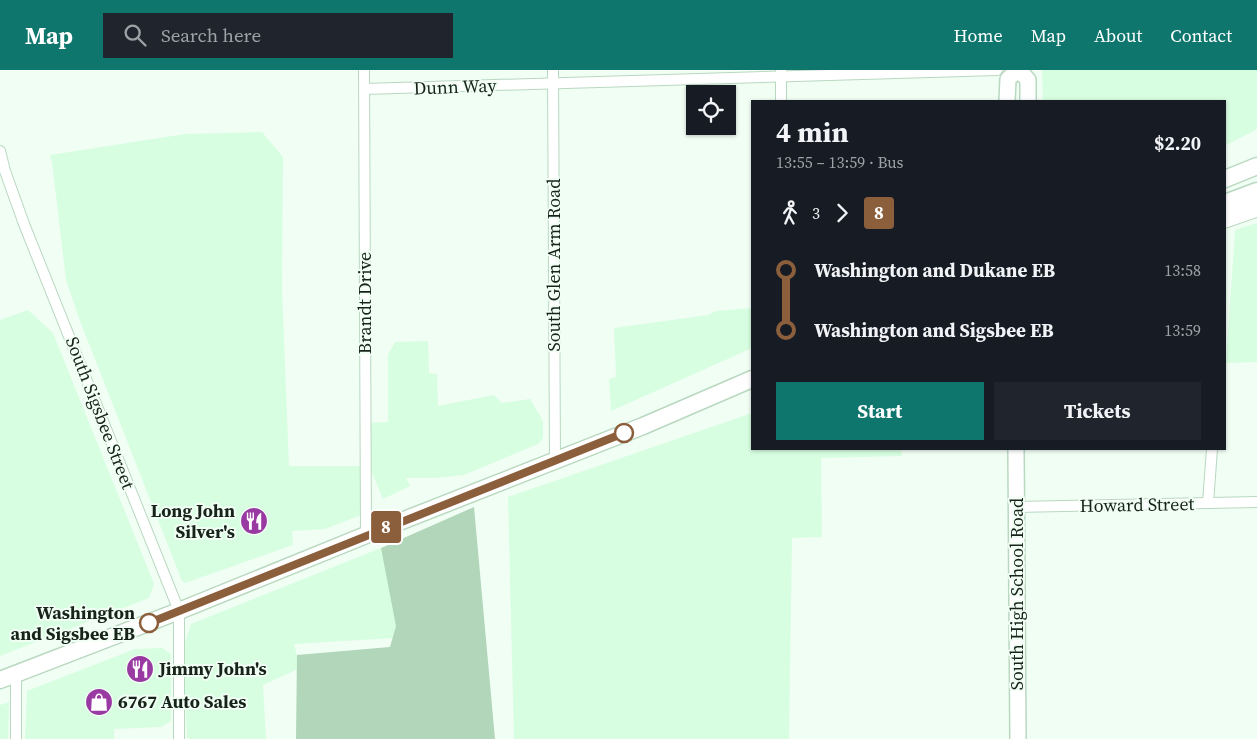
<!DOCTYPE html>
<html lang="en">
<head>
<meta charset="utf-8">
<style>
	:root { --surface:#171b24; --page:#20242c; --text:#f1f3f6; --muted:#9ea1a6; --accent:#0f766e }
	body { margin:0; font-family:"Source Serif 4",serif; background:var(--page); color:var(--text); height:100vh; display:flex; flex-direction:column; font-size:19px; white-space:nowrap }
	* { box-sizing:border-box; margin:0 }
	p { font-size:16px; color:var(--muted) }
	.icon { flex:none; width:28px; height:28px; fill:none; stroke:currentColor; stroke-width:2; stroke-linecap:round; stroke-linejoin:round }
	.map { position:relative; flex:1; overflow:hidden }
	.side { position:absolute; left:751px; top:30px; width:475px; height:350px; display:flex; flex-direction:column; background:var(--surface); border-radius:0px; box-shadow:0 1px 4px #0004 }
	.side>* { flex:none }
	.badge { padding:0 10px; border-radius:4px; font-size:18px; line-height:32px }
	.fabs { position:absolute; left:686px; top:15px; display:grid; gap:10px }
	.fabs a { display:grid; place-items:center; width:50px; height:50px; border-radius:0px; background:var(--surface); box-shadow:0 1px 4px #0004; font-size:25px }
	.map>.badge { position:absolute; translate:-50% -50%; box-shadow:0 0 0 2px #fff }
	.legs { display:flex; align-items:center; gap:8px; height:55px; padding:0 25px; font-size:16px }
	.legs p { margin-inline-start:auto }
	.summary { display:flex; align-items:center; justify-content:space-between; height:85px; padding:0 25px }
	h1 { font-size:28px; font-weight:700; line-height:38px }
	.action { display:flex; gap:10px; margin-top:auto; padding:10px 25px }
	.action a { flex:1; height:58px; border-radius:0px; background:var(--accent); color:#fff; font-size:20px; font-weight:700; line-height:58px; text-align:center }
	.action a+a { background:var(--page); color:var(--text) }
	ul { padding:0 25px; list-style:none }
	li { display:flex; align-items:center; gap:18px; height:60px; font-size:19px }
	li i { display:grid; place-items:center; width:8px; height:100%; margin:0 6px; background:currentColor }
	li i::after { content:''; width:12px; height:12px; margin:-6px; border:4px solid; border-radius:50%; background:var(--surface) }
	li p { margin-inline-start:auto }
	li:first-child i { background:linear-gradient(#0000 50%,currentColor 0) }
	li:last-child i { background:linear-gradient(currentColor 50%,#0000 0) }
	header { display:flex; align-items:center; gap:30px; box-sizing:border-box; height:70px; padding:0 25px; background:var(--accent); color:#fff }
	header strong { font-size:24px }
	nav { display:flex; gap:28px; margin-inline-start:auto; font-size:18px }
	.search { width:350px; height:45px; background:var(--page); display:flex; align-items:center; gap:12px; box-sizing:border-box; padding:0 18px; border-radius:0px; color:var(--muted); font-size:19px }
	.map>svg:first-child { display:block }
	.built { fill:#d7fee1 }
	.green { fill:#b1d6ba }
	.lines { fill:none; stroke-linecap:round; stroke-linejoin:round }
	.street-casing { stroke:#b9d8c0; stroke-width:12 }
	.secondary-casing { stroke:#b9d8c0; stroke-width:18 }
	.primary-casing { stroke:#b9d8c0; stroke-width:19 }
	.highway-casing { stroke:#b9d8c0; stroke-width:21 }
	.street { stroke:#fff; stroke-width:10 }
	.secondary { stroke:#fff; stroke-width:15 }
	.primary { stroke:#fff; stroke-width:16 }
	.highway { stroke:#fff; stroke-width:19 }
	.line-1-casing { stroke:#fff; stroke-width:11 }
	.line-1 { stroke:#8b5e3c; stroke-width:8 }
	.stop-1-dot { fill:#fff; stroke:#8b5e3c; stroke-width:2.5 }
	.labels { text-anchor:middle; stroke-width:4; stroke-linejoin:round; paint-order:stroke }
	.street-label { font-size:18px; fill:#17231a; stroke:#f1fef4 }
	.poi-label { font-size:18px; font-weight:bold; fill:#17231a; stroke:#f1fef4; text-anchor:start }
	.stop-label { font-size:18px; font-weight:bold; fill:#17231a; stroke:#f1fef4; text-anchor:end }
</style>
</head>
<body>
<header>
<strong>Map</strong>
<div class="search"><svg class="icon" aria-label="search" viewBox="0 0 24 24"><circle cx="10" cy="10" r="6"/><path d="M15 15l6 6"/></svg>Search here</div>
<nav><a>Home</a><a>Map</a><a>About</a><a>Contact</a></nav>
</header>
<div class="map">
<svg width="1257" height="669" viewBox="0 0 1257 669">
	<rect width="100%" height="100%" fill="#f1fef4"/>
	<g class="built">
		<polygon points="1042,0 1257,0 1257,59 1225,76 1225,31 1043,31"/>
		<polygon points="262,62 283,87 282,220 289,396 363,396 361,445 325,459 292,461 293,475 185,513 182,511 80,251 66,210 52,92 50,85 185,64"/>
		<polygon points="1257,153 1257,292 1226,293 1235,160"/>
		<polygon points="752,238 752,278 611,341 609,309 616,307 614,258 708,245 716,241"/>
		<polygon points="28,240 53,263 154,514 149,528 0,586 0,250"/>
		<polygon points="428,271 429,303 437,304 438,336 494,325 502,333 530,329 543,351 543,368 538,374 464,405 435,408 406,408 410,416 383,429 368,393 367,353 388,352 388,285 395,272"/>
		<polygon points="752,343 752,379 901,379 902,386 821,388 822,467 792,468 789,669 514,669 508,427"/>
		<polygon points="381,478 400,557 393,568 294,574 300,598 263,615 266,669 189,669 187,667 183,579 191,554"/>
		<polygon points="162,578 171,584 171,651 161,657 114,659 114,669 25,669 27,621 135,579"/>
		<polygon points="9,632 8,669 0,669 0,635"/>
	</g>
	<polygon class="green" points="474,437 495,669 296,669 297,585 390,577 396,556 381,478"/>
	<g class="lines">
		<g class="street-casing">
			<g id="street">
				<polyline points="364,0 366,465"/>
				<polyline points="553,0 555,390"/>
				<polyline points="781,1 781,31"/>
				<polyline points="364,19 997,0"/>
				<polyline points="0,81 5,101 24,154 179,541 179,669"/>
				<polyline points="1208,433 1212,379"/>
				<polyline points="1016,437 1257,432"/>
				<polyline points="16,669 16,604"/>
			</g>
		</g>
		<g class="secondary-casing">
			<g id="secondary">
				<polyline points="1019,0 1028,10 1028,31"/>
				<polyline points="1007,31 1008,9 1018,0"/>
				<polyline points="1016,379 1018,669"/>
			</g>
		</g>
		<g class="primary-casing">
			<g id="primary">
				<polyline points="1225,109 1257,96"/>
				<polyline points="1225,133 1257,121"/>
				<polyline points="0,610 179,541 366,465 643,356 752,309"/>
			</g>
		</g>
		<g class="highway-casing">
			<polyline id="highway" points="1225,148 1257,137"/>
		</g>
		<use href="#street" class="street"/>
		<use href="#secondary" class="secondary"/>
		<use href="#primary" class="primary"/>
		<use href="#highway" class="highway"/>
	</g>
	<g class="lines">
		<g class="line-1-casing">
			<polyline id="line-1" points="149,553 624,363"/>
		</g>
		<use href="#line-1" class="line-1"/>
	</g>
	<defs>
		<g id="restaurant-disc" transform="scale(1.4375)"><circle r="9.5" fill="#993aa2" stroke="#f1fef4"/><path d="M-5-6h1v4h1v-4h1v4h1v-4h1v5L-1.5 .5V6h-2V.5L-5-1ZM5-6V6H3V1.5H1.5Q1.5-4 5-6Z" fill="#fff"/></g>
		<g id="shop-disc" transform="scale(1.4375)"><circle r="9.5" fill="#993aa2" stroke="#f1fef4"/><path d="M-5-2.5h2.3a2.7 3.5 0 0 1 5.4 0H5L5.5 6h-11ZM-1.5-2.5h3a1.5 2.3 0 0 0-3 0Z" fill="#fff"/></g>
	</defs>
	<g fill-rule="evenodd">
		<use href="#restaurant-disc" x="254" y="451"/>
		<use href="#restaurant-disc" x="140" y="599"/>
		<use href="#shop-disc" x="99" y="632"/>
	</g>
	<g class="stop-1-dot">
		<circle cx="624" cy="363" r="9"/>
		<circle cx="149" cy="553" r="9"/>
	</g>
	<g class="labels">
		<g class="street-label">
			<text transform="translate(455 17) rotate(-2)" y="6">Dunn Way</text>
			<text transform="translate(554 195) rotate(-90)" y="6">South Glen Arm Road</text>
			<text transform="translate(365 233) rotate(-90)" y="6">Brandt Drive</text>
			<text transform="translate(100 343) rotate(69)" y="6">South Sigsbee Street</text>
			<text transform="translate(1137 435) rotate(-1)" y="6">Howard Street</text>
			<text transform="translate(1017 524) rotate(-90)" y="6">South High School Road</text>
		</g>
		<g class="poi-label">
			<text x="235" y="447" text-anchor="end">Long John<tspan x="235" dy="21">Silver's</tspan></text>
			<text x="159" y="605">Jimmy John's</text>
			<text x="118" y="638">6767 Auto Sales</text>
		</g>
		<g class="stop-label">
			<text x="135" y="549">Washington<tspan x="135" dy="21">and Sigsbee EB</tspan></text>
		</g>
	</g>
</svg>
<div class="fabs">
<a><svg class="icon" aria-label="locate" viewBox="0 0 24 24"><circle cx="12" cy="12" r="6"/><path d="M12 2v4M12 18v4M2 12h4M18 12h4"/></svg></a>
</div>
<b class="badge" style="left:386px;top:457px;background:#8b5e3c;color:#fff">8</b>
<section class="side">
<div class="summary"><div><h1>4 min</h1><p>13:55 – 13:59 · Bus</p></div><b>$2.20</b></div>
<div class="legs"><svg class="icon" aria-label="walk" viewBox="0 0 24 24"><circle cx="13" cy="4" r="2"/><path d="M13 8l-2 6 4 7M11 14l-3 7M7 12l3-4h3l4 4"/></svg>3<svg class="icon" aria-label="forward" viewBox="0 0 24 24"><path d="M9 5l7 7-7 7"/></svg><b class="badge" style="background:#8b5e3c;color:#fff">8</b></div>
<ul>
<li><i style="color:#8b5e3c"></i><b>Washington and Dukane EB</b><p>13:58</p></li>
<li><i style="color:#8b5e3c"></i><b>Washington and Sigsbee EB</b><p>13:59</p></li>
</ul>
<div class="action"><a>Start</a><a>Tickets</a></div>
</section>
</div>
</body>
</html>
